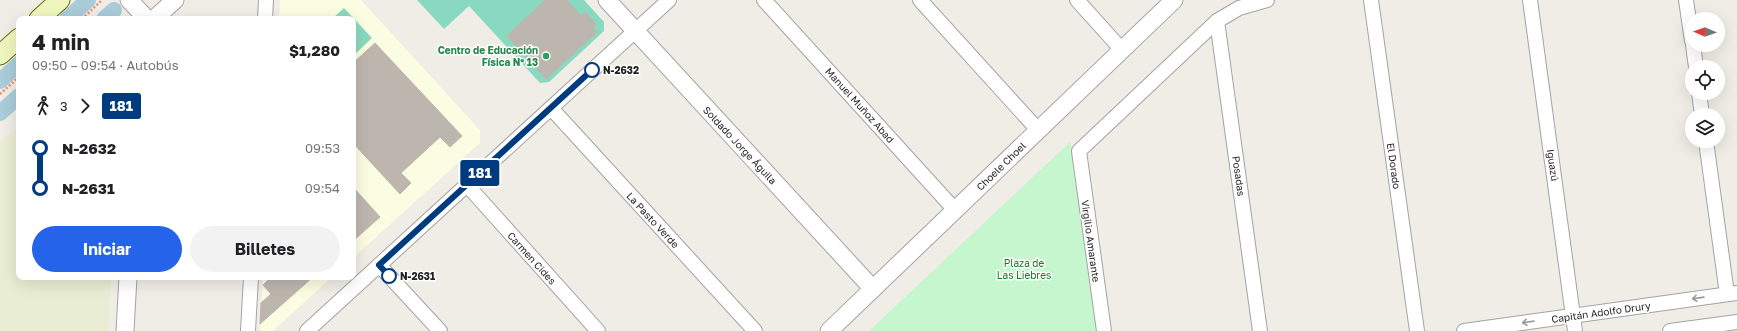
<!DOCTYPE html>
<html lang="es">
<head>
<meta charset="utf-8">
<style>
	:root { --surface:#fff; --page:#f2f2f2; --text:#202124; --muted:#757577; --accent:#2563eb }
	body { margin:0; font-family:"Golos Text",sans-serif; background:var(--page); color:var(--text); height:100vh; display:flex; flex-direction:column; font-size:15px; white-space:nowrap }
	* { box-sizing:border-box; margin:0 }
	p { font-size:13px; color:var(--muted) }
	.icon { flex:none; width:22px; height:22px; fill:none; stroke:currentColor; stroke-width:2; stroke-linecap:round; stroke-linejoin:round }
	.map { position:relative; flex:1; overflow:hidden }
	.details { position:absolute; left:16px; top:16px; width:340px; height:264px; display:flex; flex-direction:column; background:var(--surface); border-radius:8px; box-shadow:0 4px 16px #0002 }
	.details>* { flex:none }
	.badge { padding:0 8px; border-radius:3px; font-size:14px; line-height:26px }
	.needle { width:26px; rotate:272deg }
	.controls { position:absolute; left:1685px; top:12px; display:grid; gap:8px }
	.controls a { display:grid; place-items:center; width:40px; height:40px; border-radius:50%; background:var(--surface); box-shadow:0 4px 16px #0002; font-size:20px }
	.map>.badge { position:absolute; translate:-50% -50%; box-shadow:0 0 0 2px #fff }
	.legs { display:flex; align-items:center; gap:6px; height:44px; padding:0 16px; font-size:13px }
	.legs p { margin-inline-start:auto }
	.head { display:flex; align-items:center; justify-content:space-between; height:68px; padding:0 16px }
	h1 { font-size:22px; font-weight:700; line-height:30px }
	.primary-button { display:flex; gap:8px; margin-top:auto; padding:8px 16px }
	.primary-button a { flex:1; height:46px; border-radius:24px; background:var(--accent); color:#fff; font-size:16px; font-weight:700; line-height:46px; text-align:center }
	.primary-button a+a { background:var(--page); color:var(--text) }
	ul { padding:0 16px; list-style:none }
	li { display:flex; align-items:center; gap:14px; height:40px; font-size:15px }
	li i { display:grid; place-items:center; width:6px; height:100%; margin:0 5px; background:currentColor }
	li i::after { content:''; width:10px; height:10px; margin:-5px; border:3px solid; border-radius:50%; background:var(--surface) }
	li p { margin-inline-start:auto }
	li:first-child i { background:linear-gradient(#0000 50%,currentColor 0) }
	li:last-child i { background:linear-gradient(currentColor 50%,#0000 0) }
	.map>svg:first-child { display:block }
	.education { fill:#fbfde2 }
	.farmland { fill:#e9edd3 }
	.park { fill:#c6f6ce }
	.pitch { fill:#89d9c1 }
	.lines { fill:none; stroke-linecap:round; stroke-linejoin:round }
	.canal { stroke:#aacbda; stroke-width:16 }
	.building { fill:#bcb6af; stroke:#c0b5a9 }
	.minor-casing { stroke:#a3a3a3; stroke-width:16 }
	.tertiary-casing { stroke:#a3a3a3; stroke-width:19 }
	.secondary-casing { stroke:#5d710c; stroke-width:21 }
	.path { stroke:#f18d76; stroke-width:2.5; stroke-dasharray:2 2; stroke-linecap:butt }
	.minor { stroke:#fff; stroke-width:14 }
	.tertiary { stroke:#fff; stroke-width:17 }
	.secondary { stroke:#eef6be; stroke-width:19 }
	.oneway { stroke:#9a9a9a }
	.line-1-casing { stroke:#fff; stroke-width:9 }
	.line-1 { stroke:#003b80; stroke-width:6 }
	.leisure-dot { fill:#2e9e5b; stroke:#fff; stroke-width:1.5 }
	.stop-1-dot { fill:#fff; stroke:#003b80; stroke-width:2 }
	.labels { text-anchor:middle; stroke-width:3; stroke-linejoin:round; paint-order:stroke }
	.leisure-label { font-size:10px; font-weight:bold; fill:#27864d; stroke:#fff; text-anchor:end }
	.stop-label { font-size:10px; font-weight:bold; fill:#1f1f1f; stroke:#fff; text-anchor:start }
	.street-label { font-size:10px; fill:#1f1f1f; stroke:#fff }
	.park-label { font-size:10px; fill:#137824; stroke:#fff }
</style>
</head>
<body>
<div class="map">
<svg width="1737" height="331" viewBox="0 0 1737 331">
	<rect width="100%" height="100%" fill="#efede6"/>
	<g class="education">
		<polygon points="280,0 361,0 480,130 480,143 353,258 353,19 279,19"/>
		<polygon points="263,277 332,277 273,331 260,331"/>
	</g>
	<polygon class="farmland" points="19,126 19,277 111,277 108,331 0,331 0,143"/>
	<polygon class="park" points="1070,142 1096,331 869,331"/>
	<g class="pitch">
		<polygon points="417,0 584,0 604,22 604,31 549,82 540,83 469,6 444,29"/>
		<polygon points="344,8 372,38 353,56 353,19 332,19"/>
	</g>
	<g class="lines">
		<g class="canal">
			<polyline points="67,19 88,0"/>
			<polyline points="104,19 114,10"/>
			<polyline points="0,81 19,64"/>
			<polyline points="0,113 19,96"/>
		</g>
	</g>
	<g class="building">
		<polygon points="545,0 567,0 581,16 585,12 596,24 593,27 597,32 546,79 507,36"/>
		<polygon points="375,43 462,136 450,147 440,137 401,173 411,183 400,194 353,143 353,63"/>
		<polygon points="353,187 380,217 353,241"/>
		<polygon points="271,277 313,277 260,324 261,303 271,294 263,285"/>
	</g>
	<g class="lines">
		<g class="minor-casing">
			<g id="minor">
				<polyline points="764,0 955,210"/>
				<polyline points="920,0 1038,130"/>
				<polyline points="1077,0 1122,50"/>
				<polyline points="1371,0 1417,331"/>
				<polyline points="1530,0 1575,331"/>
				<polyline points="1686,0 1692,41"/>
				<polyline points="265,19 266,0"/>
				<polyline points="1217,21 1260,331"/>
				<polyline points="1693,45 1696,67"/>
				<polyline points="1699,93 1702,115"/>
				<polyline points="551,108 755,331"/>
				<polyline points="1706,141 1727,294"/>
				<polyline points="467,185 598,331"/>
				<polyline points="379,265 440,331"/>
				<polyline points="248,331 251,277"/>
				<polyline points="307,331 669,0"/>
				<polyline points="1104,331 1079,151 1217,21 1239,8 1267,0"/>
				<polyline points="1464,331 1737,293"/>
				<polyline points="1670,331 1737,322"/>
			</g>
		</g>
		<g class="tertiary-casing">
			<g id="tertiary">
				<polyline points="129,0 147,19"/>
				<polyline points="607,0 873,289"/>
				<polyline points="154,19 175,0"/>
				<polyline points="125,331 128,277"/>
				<polyline points="829,331 1174,0"/>
			</g>
		</g>
		<g class="secondary-casing">
			<g id="secondary">
				<polyline points="39,19 60,0"/>
				<polyline points="0,55 19,38"/>
			</g>
		</g>
		<g class="path">
			<polyline points="82,19 102,0"/>
			<polyline points="0,94 19,77"/>
		</g>
		<use href="#minor" class="minor"/>
		<use href="#tertiary" class="tertiary"/>
		<use href="#secondary" class="secondary"/>
	</g>
	<defs><path id="oneway-shaft" d="M-6 0H5M1.5-3L5.5 0L1.5 3" fill="none" stroke-width="1.6" stroke-linecap="round" stroke-linejoin="round"/></defs>
	<g class="oneway">
		<use href="#oneway-shaft" transform="translate(1698 298) rotate(172)"/>
		<use href="#oneway-shaft" transform="translate(1528 322) rotate(172)"/>
	</g>
	<g class="lines">
		<g class="line-1-casing">
			<polyline id="line-1" points="389,276 379,265 592,70"/>
		</g>
		<use href="#line-1" class="line-1"/>
	</g>
	<circle class="leisure-dot" cx="546" cy="56" r="4"/>
	<g class="stop-1-dot">
		<circle cx="592" cy="70" r="7"/>
		<circle cx="389" cy="276" r="7"/>
	</g>
	<g class="labels">
		<g class="leisure-label">
			<text x="538" y="54">Centro de Educación<tspan x="538" dy="12">Física N° 13</tspan></text>
		</g>
		<g class="stop-label">
			<text x="603" y="74">N-2632</text>
			<text x="400" y="280">N-2631</text>
		</g>
		<g class="street-label">
			<text transform="translate(860 105) rotate(48)" y="4">Manuel Muñoz Abad</text>
			<text transform="translate(740 145) rotate(47)" y="4">Soldado Jorge Águila</text>
			<text transform="translate(1553 165) rotate(82)" y="4">Iguazú</text>
			<text transform="translate(1001 166) rotate(-44)" y="4">Choele Choel</text>
			<text transform="translate(1394 166) rotate(82)" y="4">El Dorado</text>
			<text transform="translate(1239 176) rotate(82)" y="4">Posadas</text>
			<text transform="translate(653 220) rotate(47)" y="4">La Pasto Verde</text>
			<text transform="translate(1091 241) rotate(82)" y="4">Virgilio Amarante</text>
			<text transform="translate(532 258) rotate(48)" y="4">Carmen Cides</text>
			<text transform="translate(1601 312) rotate(-8)" y="4">Capitán Adolfo Drury</text>
		</g>
		<g class="park-label">
			<text x="1024" y="267">Plaza de<tspan x="1024" dy="12">Las Liebres</tspan></text>
		</g>
	</g>
</svg>
<div class="controls">
<a><svg class="needle" viewBox="-14 -14 28 28"><path d="M0-13l5 13h-10z" fill="#e53935"/><path d="M0 13l5-13h-10z" fill="#757577"/></svg></a>
<a><svg class="icon" aria-label="locate" viewBox="0 0 24 24"><circle cx="12" cy="12" r="6"/><path d="M12 2v4M12 18v4M2 12h4M18 12h4"/></svg></a>
<a><svg class="icon" aria-label="layers" viewBox="0 0 24 24"><path d="M12 4l9 5-9 5-9-5zM3 14l9 5 9-5"/></svg></a>
</div>
<b class="badge" style="left:480px;top:173px;background:#003b80;color:#fff">181</b>
<section class="details">
<div class="head"><div><h1>4 min</h1><p>09:50 – 09:54 · Autobús</p></div><b>$1,280</b></div>
<div class="legs"><svg class="icon" aria-label="walk" viewBox="0 0 24 24"><circle cx="13" cy="4" r="2"/><path d="M13 8l-2 6 4 7M11 14l-3 7M7 12l3-4h3l4 4"/></svg>3<svg class="icon" aria-label="forward" viewBox="0 0 24 24"><path d="M9 5l7 7-7 7"/></svg><b class="badge" style="background:#003b80;color:#fff">181</b></div>
<ul>
<li><i style="color:#003b80"></i><b>N-2632</b><p>09:53</p></li>
<li><i style="color:#003b80"></i><b>N-2631</b><p>09:54</p></li>
</ul>
<div class="primary-button"><a>Iniciar</a><a>Billetes</a></div>
</section>
</div>
</body>
</html>
